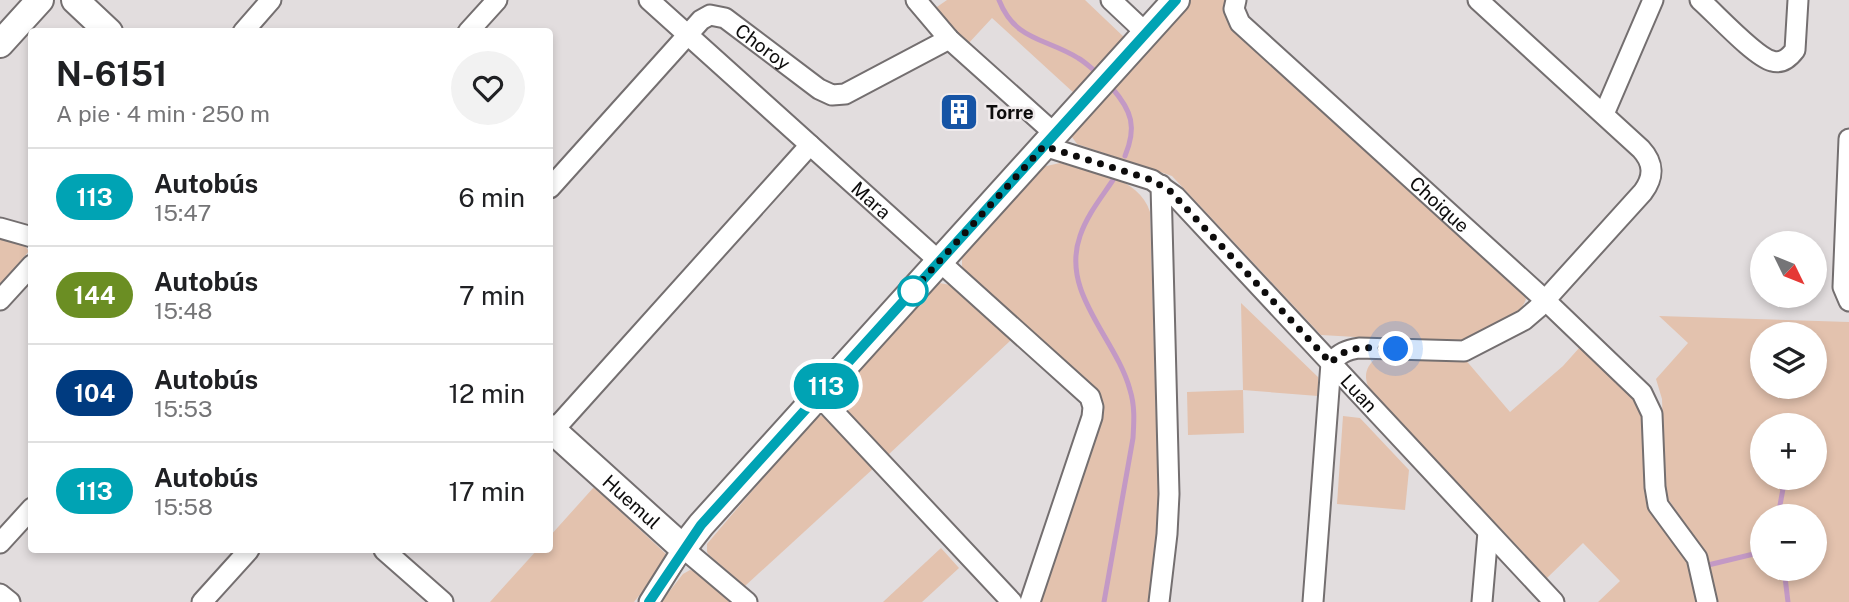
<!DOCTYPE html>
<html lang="es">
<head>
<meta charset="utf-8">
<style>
	:root { --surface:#fff; --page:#f2f2f2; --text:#202124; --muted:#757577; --line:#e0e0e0 }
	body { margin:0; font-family:"Public Sans",sans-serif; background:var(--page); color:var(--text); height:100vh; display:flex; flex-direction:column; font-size:26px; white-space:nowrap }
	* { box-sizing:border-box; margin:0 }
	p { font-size:23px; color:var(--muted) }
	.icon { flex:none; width:38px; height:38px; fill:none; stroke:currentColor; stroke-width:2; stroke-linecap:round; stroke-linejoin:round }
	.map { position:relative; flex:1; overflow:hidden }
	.details { position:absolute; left:28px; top:28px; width:525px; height:525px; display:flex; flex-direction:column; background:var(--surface); border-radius:7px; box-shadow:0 4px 10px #0003 }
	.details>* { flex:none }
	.badge { padding:0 14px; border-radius:23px; font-size:24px; line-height:46px }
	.needle { width:46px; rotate:133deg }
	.buttons { position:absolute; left:1750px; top:231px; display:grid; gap:14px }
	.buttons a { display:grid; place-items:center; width:77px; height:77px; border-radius:50%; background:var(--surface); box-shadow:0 4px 10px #0003; font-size:35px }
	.you { position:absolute; width:35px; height:35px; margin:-18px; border:5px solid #fff; border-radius:50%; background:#1a73e8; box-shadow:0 0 0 10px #1a73e833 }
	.map>.badge { position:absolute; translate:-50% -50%; box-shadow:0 0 0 4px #fff }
	.round { display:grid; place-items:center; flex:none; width:74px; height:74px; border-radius:37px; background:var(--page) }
	.headline { display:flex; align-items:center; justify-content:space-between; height:119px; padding:0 28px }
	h1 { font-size:33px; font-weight:700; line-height:52px }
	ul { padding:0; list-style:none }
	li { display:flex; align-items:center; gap:21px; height:98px; padding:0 28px; border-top:2px solid var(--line) }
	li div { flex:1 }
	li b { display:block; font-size:26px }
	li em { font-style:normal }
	li .badge { min-width:77px; font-weight:700; text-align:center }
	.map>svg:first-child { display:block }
	.green { fill:#e3c2ae; fill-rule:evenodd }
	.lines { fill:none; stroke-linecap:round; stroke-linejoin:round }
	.stream { stroke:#c399c5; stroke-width:5 }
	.street-casing { stroke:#746f70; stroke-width:23 }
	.secondary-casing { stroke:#746f70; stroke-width:30 }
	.street { stroke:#fff; stroke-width:19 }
	.secondary { stroke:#fff; stroke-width:26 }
	.line-casing { stroke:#fff; stroke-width:16 }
	.line { stroke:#00a3b4; stroke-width:10 }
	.walk { stroke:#0d0c0c; stroke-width:7; stroke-dasharray:0 12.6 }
	.stop-dot { fill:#fff; stroke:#00a3b4; stroke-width:3.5 }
	.labels { text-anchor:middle; stroke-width:5; stroke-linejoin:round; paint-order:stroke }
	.street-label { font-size:19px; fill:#0d0c0c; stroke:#efeaeb }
	.poi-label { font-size:19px; font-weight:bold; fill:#0d0c0c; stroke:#efeaeb; text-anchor:start }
</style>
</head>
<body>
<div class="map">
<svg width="1849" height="602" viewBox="0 0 1849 602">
	<rect width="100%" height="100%" fill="#e2ddde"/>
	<g class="green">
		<polygon points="947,0 1085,0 1126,39 1075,94 992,18 967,45 934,9"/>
		<path d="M1191 0H1228L1226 13 1233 28 1522 291 1526 299C1521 318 1478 338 1460 343L1321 335 1172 176 1077 144 1072 137 1073 133Z"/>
		<path d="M1060 163C1091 172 1139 176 1150 212L1159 521 1150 602H1041L1103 417C1104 403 1100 393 1090 382L965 272 962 266V255L1042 167Z"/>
		<polygon points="0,238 23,244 29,251 0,286"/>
		<polygon points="939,283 951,285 1011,340 888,455 840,405 837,396 841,386"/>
		<polygon points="1241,303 1318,377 1318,396 1243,390 1244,433 1188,435 1187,392 1243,390"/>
		<path d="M1659 316 1849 322V602H1717L1702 547 1668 499 1665 488 1662 399 1656 379 1688 343ZM1762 334H1815V387H1762ZM1762 425H1815V478H1762ZM1762 516H1815V569H1762Z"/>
		<path d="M1580 347 1637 402 1641 413 1645 497 1653 515 1687 560 1691 569 1697 602H1598L1620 581 1583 543 1547 578 1369 388C1363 376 1366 366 1377 357L1464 358 1510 412 1563 366Z"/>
		<polygon points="824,415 875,467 745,586 709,555 707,552 707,544 814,418"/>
		<polygon points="1343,416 1360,418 1409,470 1405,510 1337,504"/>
		<polygon points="594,487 666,554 666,561 634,602 490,602 537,550 550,550 550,536"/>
		<polygon points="941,548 959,568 922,602 883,602"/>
		<polygon points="690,570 697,572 731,599 728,602 661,602 683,574"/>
	</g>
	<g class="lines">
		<g class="stream">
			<path d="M999 0C1015 41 1046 38 1078 58 1085 62 1090 67 1096 72"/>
			<path d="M1112 88C1132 111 1137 127 1125 156"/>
			<polyline points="1778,516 1785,478"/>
			<polyline points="1704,566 1762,552"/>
			<polyline points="1784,569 1788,602"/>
			<path d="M1104 602 1133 438C1134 421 1135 406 1130 390 1116 338 1060 293 1080 236 1087 215 1101 198 1113 180"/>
		</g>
		<g class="street-casing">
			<g id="street">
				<path id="s1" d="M649 0 1090 397 1093 407 1092 417 1030 602"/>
				<polyline points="916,0 949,39 1055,134"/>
				<polyline points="1111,0 1146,33"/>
				<path id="s2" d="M1236 0 1234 9 1240 23 1545 300 1642 393 1652 414 1655 487 1658 505 1697 558 1707 602"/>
				<path d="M1700 0C1715 13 1755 57 1772 61 1782 64 1789 58 1795 50L1798 0"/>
				<polyline points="243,32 271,0"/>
				<polyline points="468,32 497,0"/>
				<polyline points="1604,114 1653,0"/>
				<polyline points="1849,139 1843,287 1849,301"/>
				<path id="s3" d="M1044 146 1152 180 1176 197 1554 602"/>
				<path id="s4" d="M550 188 701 20 710 15 725 18 819 89 832 95 845 94 949 39"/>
				<polyline points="0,228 32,237"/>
				<polyline points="0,300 32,265"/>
				<polyline points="818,395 1012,602"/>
				<polyline points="553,431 810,145"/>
				<polyline points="0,543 32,508"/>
				<polyline points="384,550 443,602"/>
				<polyline points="0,594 10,602"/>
				<polyline points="202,602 249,550"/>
				<polyline points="649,602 683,548 747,602"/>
				<polyline points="1159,602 1167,534 1169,494 1161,185"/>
				<path d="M1313 602 1331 363C1339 353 1347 350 1359 348L1464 351 1524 320 1538 308 1643 192C1654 177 1654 163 1641 149L1478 0"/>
				<polyline points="1482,602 1488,532"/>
			</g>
		</g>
		<g class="secondary-casing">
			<g id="secondary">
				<polyline points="75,0 109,32"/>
				<polyline points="0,44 40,0"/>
				<path id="s5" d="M550 428 683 548 701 525 1176 0"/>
			</g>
		</g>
		<use href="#street" class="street"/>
		<use href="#secondary" class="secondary"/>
	</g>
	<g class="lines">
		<g class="line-casing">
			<polyline id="line" points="649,602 701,525 1176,0"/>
		</g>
		<use href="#line" class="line"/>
		<path class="walk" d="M913 291 905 299 1044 146 1152 180 1170 191 1331 363C1347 343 1373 348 1396 349"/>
	</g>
	<defs>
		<g id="building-square" transform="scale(2.0125)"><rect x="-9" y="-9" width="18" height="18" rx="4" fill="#1654a5" stroke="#efeaeb"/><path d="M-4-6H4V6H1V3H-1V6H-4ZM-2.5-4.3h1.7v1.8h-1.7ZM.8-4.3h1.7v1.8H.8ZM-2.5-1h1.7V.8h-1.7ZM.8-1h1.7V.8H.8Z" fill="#fff"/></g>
	</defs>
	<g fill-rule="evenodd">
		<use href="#building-square" x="959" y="112"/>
	</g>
	<circle class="stop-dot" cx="913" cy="291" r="14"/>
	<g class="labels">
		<g class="street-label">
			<text dy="7" stroke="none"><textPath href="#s4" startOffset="299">Choroy</textPath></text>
			<text dy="7" stroke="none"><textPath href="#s1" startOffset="299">Mara</textPath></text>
			<text dy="7" stroke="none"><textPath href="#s2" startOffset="294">Choique</textPath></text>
			<text dy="7" stroke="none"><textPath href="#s3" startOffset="411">Luan</textPath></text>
			<text dy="7" stroke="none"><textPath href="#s5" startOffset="110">Huemul</textPath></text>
		</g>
		<g class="poi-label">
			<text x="986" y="119">Torre</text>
		</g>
	</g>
</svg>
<div class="buttons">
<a><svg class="needle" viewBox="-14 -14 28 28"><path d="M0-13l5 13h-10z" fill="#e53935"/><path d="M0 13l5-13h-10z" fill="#757577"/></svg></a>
<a><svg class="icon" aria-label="layers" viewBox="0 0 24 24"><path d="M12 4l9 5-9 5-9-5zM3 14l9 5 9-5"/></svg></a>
<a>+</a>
<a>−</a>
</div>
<div class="you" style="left:1396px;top:349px"></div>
<b class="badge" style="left:826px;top:386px;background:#00a3b4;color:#fff">113</b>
<section class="details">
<div class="headline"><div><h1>N-6151</h1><p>A pie · 4 min · 250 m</p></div><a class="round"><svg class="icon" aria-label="heart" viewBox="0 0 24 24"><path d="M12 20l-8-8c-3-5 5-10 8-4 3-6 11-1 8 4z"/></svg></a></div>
<ul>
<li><span class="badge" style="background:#00a3b4;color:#fff">113</span><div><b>Autobús</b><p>15:47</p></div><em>6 min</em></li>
<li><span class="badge" style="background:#6b8e23;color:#fff">144</span><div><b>Autobús</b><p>15:48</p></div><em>7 min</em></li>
<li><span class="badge" style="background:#003b80;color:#fff">104</span><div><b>Autobús</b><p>15:53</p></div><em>12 min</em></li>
<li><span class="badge" style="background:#00a3b4;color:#fff">113</span><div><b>Autobús</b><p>15:58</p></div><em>17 min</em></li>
</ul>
</section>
</div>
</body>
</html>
